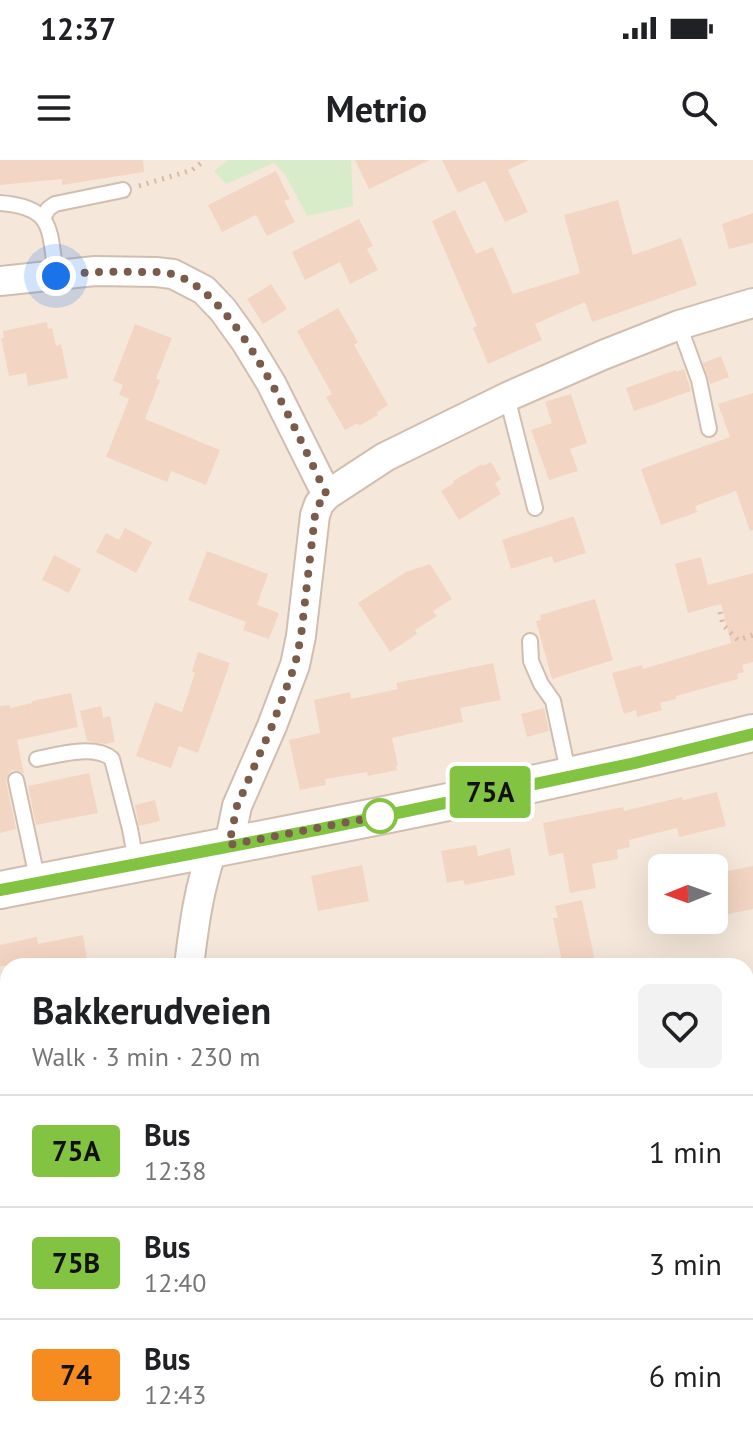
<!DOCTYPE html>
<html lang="en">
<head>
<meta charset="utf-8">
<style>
	:root { --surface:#fff; --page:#f2f2f2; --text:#202124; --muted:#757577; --line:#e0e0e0 }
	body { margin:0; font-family:"PT Sans",sans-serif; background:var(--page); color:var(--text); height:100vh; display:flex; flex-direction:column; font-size:30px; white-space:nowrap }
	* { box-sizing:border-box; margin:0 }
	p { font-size:26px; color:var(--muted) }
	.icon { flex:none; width:44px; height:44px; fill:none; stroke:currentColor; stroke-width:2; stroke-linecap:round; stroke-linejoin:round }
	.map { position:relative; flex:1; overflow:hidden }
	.sheet { position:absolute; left:0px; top:798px; width:754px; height:488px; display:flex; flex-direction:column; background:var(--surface); border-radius:24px 24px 0 0; box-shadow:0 8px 32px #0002 }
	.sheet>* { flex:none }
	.badge { padding:0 16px; border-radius:6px; font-size:28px; line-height:52px }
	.needle { width:52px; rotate:269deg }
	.controls { position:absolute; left:648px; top:694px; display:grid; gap:16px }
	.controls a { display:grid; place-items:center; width:80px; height:80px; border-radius:12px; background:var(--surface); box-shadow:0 8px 32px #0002; font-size:40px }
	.you { position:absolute; width:40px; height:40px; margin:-20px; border:6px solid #fff; border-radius:50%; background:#1a73e8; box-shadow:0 0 0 12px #1a73e833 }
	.map>.badge { position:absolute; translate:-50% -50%; box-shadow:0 0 0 4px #fff }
	.round { display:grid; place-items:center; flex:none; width:84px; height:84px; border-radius:12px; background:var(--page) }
	.summary { display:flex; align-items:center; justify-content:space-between; height:136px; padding:0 32px }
	h1 { font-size:38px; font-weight:600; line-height:60px }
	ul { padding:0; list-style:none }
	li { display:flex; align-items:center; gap:24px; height:112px; padding:0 32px; border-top:2px solid var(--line) }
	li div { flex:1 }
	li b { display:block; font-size:30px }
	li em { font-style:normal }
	li .badge { min-width:88px; font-weight:700; text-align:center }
	.status { display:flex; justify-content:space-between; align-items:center; height:56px; padding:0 40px; background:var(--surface); direction:ltr }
	.status svg { height:22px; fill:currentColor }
	header { display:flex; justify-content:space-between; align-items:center; height:104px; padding:0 32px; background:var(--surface); font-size:36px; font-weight:600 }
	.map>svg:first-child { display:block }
	.residential { fill:#f5e8da; fill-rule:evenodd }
	.green { fill:#d8ecc9 }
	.building { fill:#f3d5c3 }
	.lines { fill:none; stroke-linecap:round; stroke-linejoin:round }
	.service-casing { stroke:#d1beb0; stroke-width:18 }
	.minor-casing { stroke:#d1beb0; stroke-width:32 }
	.tertiary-casing { stroke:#d1beb0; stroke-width:40 }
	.path { stroke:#d9b8a5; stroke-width:5; stroke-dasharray:2 6; stroke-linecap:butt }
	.service { stroke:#fff; stroke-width:14 }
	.minor { stroke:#fff; stroke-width:28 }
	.tertiary { stroke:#fff; stroke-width:36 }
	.line-casing { stroke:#fff; stroke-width:18 }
	.line { stroke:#82c341; stroke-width:12 }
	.walk { stroke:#7a5c4d; stroke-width:8; stroke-dasharray:0 14.4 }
	.stop-dot { fill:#fff; stroke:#82c341; stroke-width:4 }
</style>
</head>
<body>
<div class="status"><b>12:37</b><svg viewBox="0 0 49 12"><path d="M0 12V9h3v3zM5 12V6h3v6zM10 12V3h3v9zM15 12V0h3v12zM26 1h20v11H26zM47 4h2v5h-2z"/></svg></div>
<header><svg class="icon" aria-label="menu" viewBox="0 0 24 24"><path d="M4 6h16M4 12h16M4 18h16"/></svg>Metrio<svg class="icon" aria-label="search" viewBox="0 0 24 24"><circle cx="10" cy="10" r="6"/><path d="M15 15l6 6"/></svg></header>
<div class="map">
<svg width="753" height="1286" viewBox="0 0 753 1286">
	<rect width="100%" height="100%" fill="#fdf6ec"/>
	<path class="residential" d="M0 0H753V1286H0ZM662 708H714V760H662ZM8 806H746V1278H8Z"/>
	<polygon class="green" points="228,0 351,0 353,46 307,56 286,16 274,3 226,24 214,11"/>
	<g class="building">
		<polygon points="0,0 143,0 144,12 62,25 62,19 0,25"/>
		<polygon points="355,0 430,0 369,29"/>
		<polygon points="442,0 529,0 508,10 528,52 505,62 485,21 458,33"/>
		<polygon points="276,11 290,39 284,41 295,62 267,76 256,55 222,72 208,45"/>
		<polygon points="618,40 633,95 681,78 697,125 592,162 585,142 535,164 542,180 488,204 473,168 477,166 432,61 455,50 476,94 493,87 513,134 580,113 564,55"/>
		<polygon points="753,53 753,83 729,89 722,64"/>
		<polygon points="359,59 373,86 367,89 378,110 350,124 340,102 305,120 292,92"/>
		<polygon points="271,124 287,149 263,164 247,139"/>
		<polygon points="338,148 358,182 354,185 388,245 376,253 378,255 359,266 358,263 345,270 326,237 332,234 297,171"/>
		<polygon points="47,162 48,169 52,168 56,186 61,184 68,218 28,226 26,213 9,216 1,178 4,178 3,171"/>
		<polygon points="135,164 172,178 156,219 160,220 145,259 220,290 206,325 171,311 167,322 106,297 129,239 119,235 123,225 113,221"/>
		<polygon points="721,196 729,217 710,224 703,203"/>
		<polygon points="684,209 691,231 634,251 626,228 676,210 676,212"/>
		<polygon points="753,233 753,370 750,371 736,331 695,346 697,352 661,365 641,309 730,277 718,244"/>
		<polygon points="571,234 587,283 570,289 578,311 549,320 531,270 552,263 545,242"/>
		<polygon points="491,302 501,319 495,323 501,334 459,360 441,331 454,323 453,321 482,304 483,306"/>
		<polygon points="571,357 574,357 586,393 554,403 552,396 511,409 502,380"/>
		<polygon points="125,368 152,382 136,413 96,392 106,373 119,380"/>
		<polygon points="207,391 268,414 257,445 279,453 269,479 243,470 246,462 188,440"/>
		<polygon points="54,395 81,409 69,433 42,420"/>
		<polygon points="701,397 708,425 753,413 753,502 742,505 744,512 737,514 738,519 676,536 676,539 660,543 662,550 637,557 636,550 624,554 612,513 642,505 643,509 731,483 721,444 688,453 675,404"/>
		<polygon points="430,404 452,439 433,451 437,456 415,470 417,474 390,492 358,443 406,412"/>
		<polygon points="595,439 613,500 552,519 536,461 541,460 540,455"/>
		<polygon points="198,492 230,503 198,593 179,586 171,608 136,596 155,542 182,552 195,513 192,511"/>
		<polygon points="493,503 501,540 460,548 463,562 392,578 398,605 396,606 397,610 368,616 367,612 325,619 326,625 300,630 289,580 320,573 314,540 350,532 351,539 398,529 396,523"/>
		<polygon points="71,533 78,567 17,580 24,614 20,611 13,610 9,613 6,621 16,669 0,673 0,546 10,545 10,548 32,543 32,541"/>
		<polygon points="101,546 103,558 110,556 115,582 105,584 87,581 80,551"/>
		<polygon points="544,548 549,571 527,577 521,554"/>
		<polygon points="89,613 98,653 36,665 28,626"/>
		<polygon points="717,632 726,666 679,677 677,668 629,680 630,687 617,690 618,699 592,704 596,728 570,733 563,693 549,696 543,663 623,647 624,651 682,637 683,640"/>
		<polygon points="155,640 160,661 139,666 135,645"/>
		<polygon points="476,685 478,696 510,688 515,715 465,725 463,720 447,723 441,691"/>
		<polygon points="362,705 369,741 318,751 311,716"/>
		<polygon points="753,706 753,749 714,757 714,724 719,723 717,713"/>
		<polygon points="582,740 595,801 574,806 563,806 553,758 558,758 555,746"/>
		<polygon points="83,775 88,806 0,806 0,785 37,777 38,784"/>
	</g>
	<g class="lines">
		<g class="service-casing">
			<g id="service">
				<path d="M0 43C55 47 49 70 56 116"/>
				<polyline points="43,58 48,49 55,44 123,30"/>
				<polyline points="679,165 699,220 709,269"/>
				<polyline points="507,237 535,348"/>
				<polyline points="530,481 531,501 541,524 553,541 569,616"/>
				<path d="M37 599C57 595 95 584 112 599L130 669 136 702"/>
				<polyline points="16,620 38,722"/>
			</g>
		</g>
		<g class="minor-casing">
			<g id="minor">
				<polyline points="0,121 95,111 156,112 173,114 204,130 223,150 246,182 271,223 327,335"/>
				<polyline points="229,685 237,646 272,566 295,505 301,476 315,355 319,344 327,335 385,297 507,237 603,195 679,165 753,143"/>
				<path d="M189 806C194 765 199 727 213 688"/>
				<polyline points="746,1006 753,1003"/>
				<polyline points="0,1263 8,1261"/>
				<polyline points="262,1278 263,1286"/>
			</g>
		</g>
		<g class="tertiary-casing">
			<path id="tertiary" d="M0 730C252 681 504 635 753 573"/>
		</g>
		<g class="path">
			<polyline points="139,26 192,10 205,0"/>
			<polyline points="720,452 723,465 738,480 753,475"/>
		</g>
		<use href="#service" class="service"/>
		<use href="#minor" class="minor"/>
		<use href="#tertiary" class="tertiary"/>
	</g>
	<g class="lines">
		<g class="line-casing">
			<polyline id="line" points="0,730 321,669 635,603 753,574"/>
		</g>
		<use href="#line" class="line"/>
		<path class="walk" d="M56 116C83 112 108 111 135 112 147 112 160 111 172 114 238 131 298 277 327 335L319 344 315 355 301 476 295 505 272 566 237 646 229 685 380 656"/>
	</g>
	<circle class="stop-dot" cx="380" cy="656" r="16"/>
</svg>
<div class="controls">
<a><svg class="needle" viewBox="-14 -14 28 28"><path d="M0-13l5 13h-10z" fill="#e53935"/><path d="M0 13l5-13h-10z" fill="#757577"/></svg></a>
</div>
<div class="you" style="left:56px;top:116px"></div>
<b class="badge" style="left:490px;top:632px;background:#82c341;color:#111">75A</b>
<section class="sheet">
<div class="summary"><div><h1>Bakkerudveien</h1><p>Walk · 3 min · 230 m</p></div><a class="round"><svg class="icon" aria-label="heart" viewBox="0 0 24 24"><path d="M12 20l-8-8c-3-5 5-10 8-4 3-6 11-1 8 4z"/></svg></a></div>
<ul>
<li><span class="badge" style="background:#82c341;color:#111">75A</span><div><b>Bus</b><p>12:38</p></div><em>1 min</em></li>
<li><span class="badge" style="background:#82c341;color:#111">75B</span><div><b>Bus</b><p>12:40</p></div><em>3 min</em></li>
<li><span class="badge" style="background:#f68b1f;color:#111">74</span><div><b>Bus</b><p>12:43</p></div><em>6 min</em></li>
</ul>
</section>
</div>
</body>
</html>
